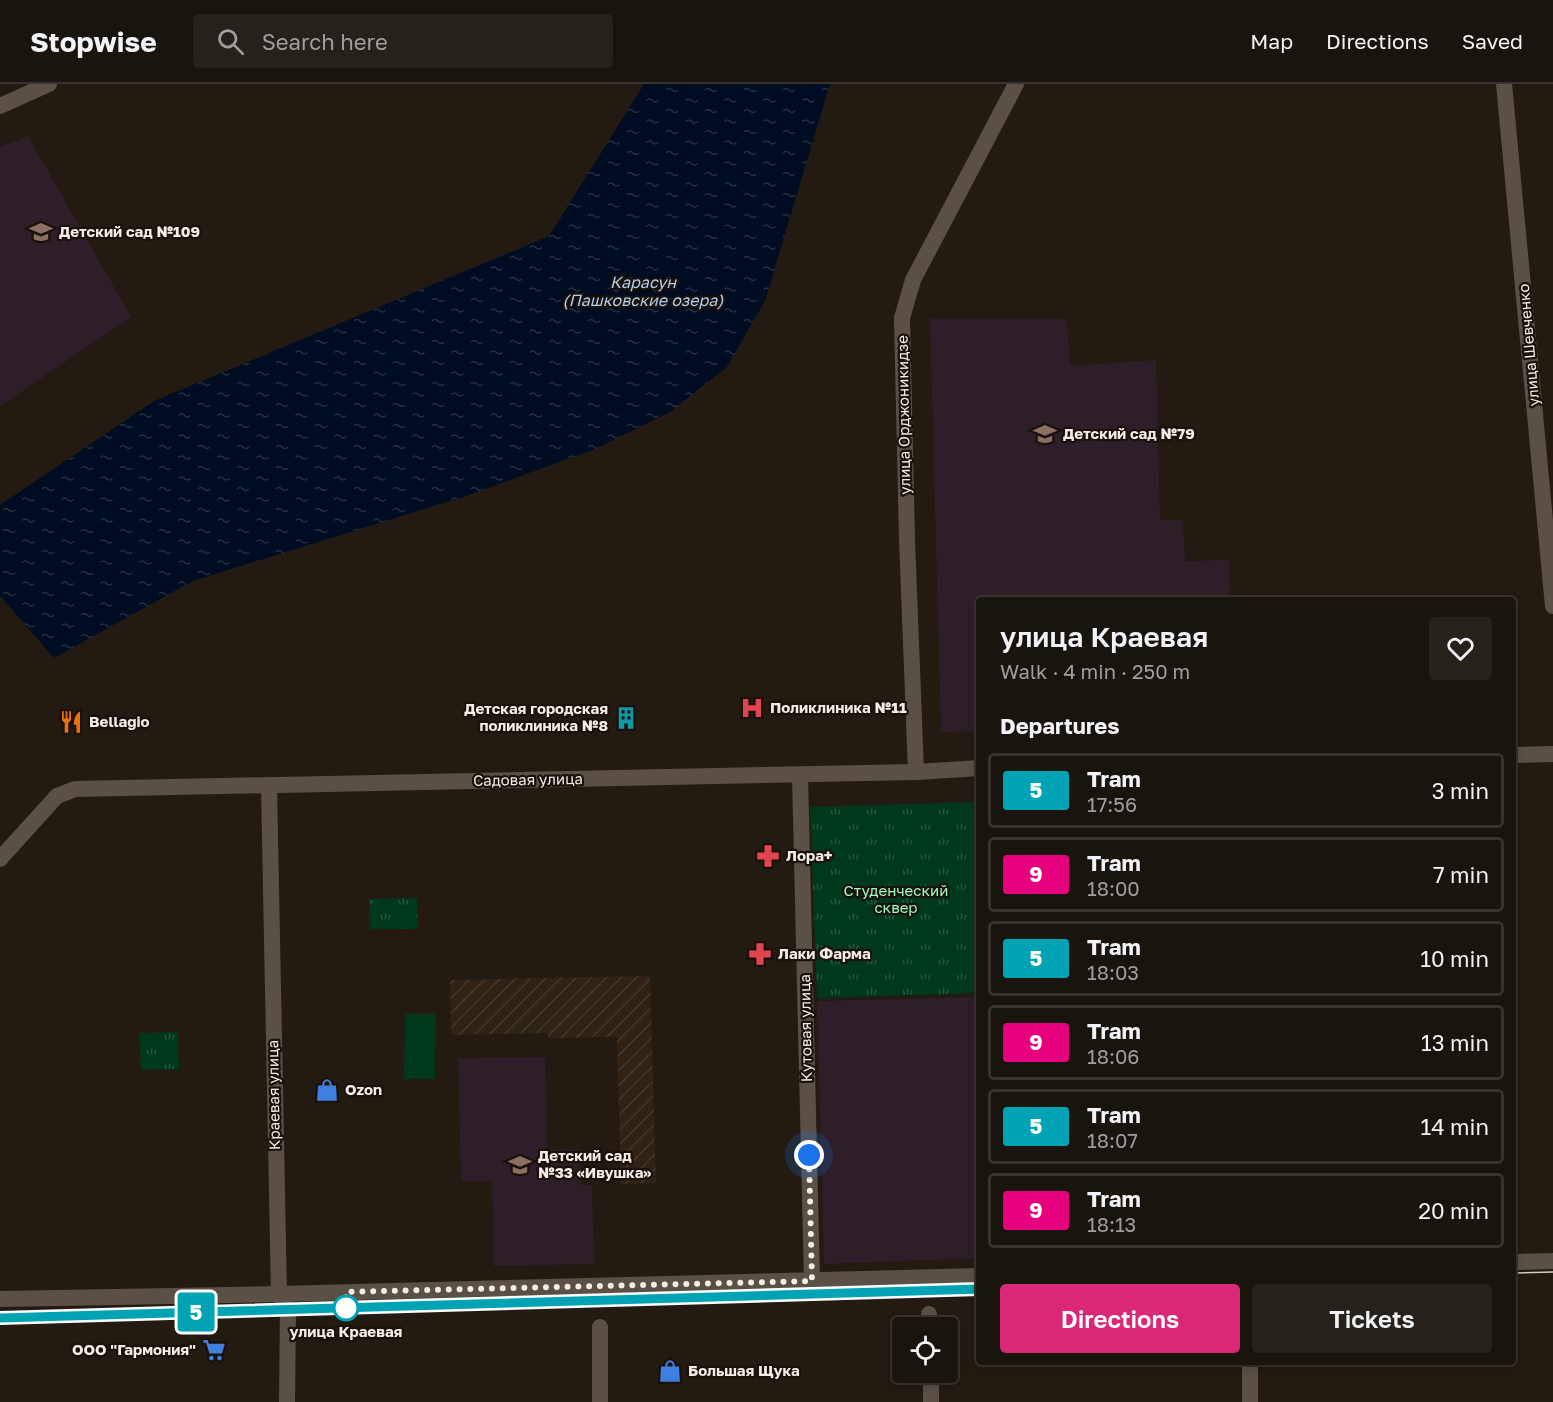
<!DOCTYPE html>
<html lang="en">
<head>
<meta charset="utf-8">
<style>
	:root { --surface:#1a140e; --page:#27211c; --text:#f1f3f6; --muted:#9f9e9e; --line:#38332e; --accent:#db2777 }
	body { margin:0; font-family:"Golos Text",sans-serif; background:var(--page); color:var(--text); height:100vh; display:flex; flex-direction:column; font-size:22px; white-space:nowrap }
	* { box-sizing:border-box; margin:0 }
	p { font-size:20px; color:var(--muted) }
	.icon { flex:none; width:33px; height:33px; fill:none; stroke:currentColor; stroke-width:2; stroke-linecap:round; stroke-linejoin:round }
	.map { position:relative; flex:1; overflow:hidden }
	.drawer { position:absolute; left:976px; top:513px; width:540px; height:768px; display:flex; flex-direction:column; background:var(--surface); border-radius:6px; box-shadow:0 3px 9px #0003,0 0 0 2px var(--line) }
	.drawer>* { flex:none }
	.badge { padding:0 12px; border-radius:4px; font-size:21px; line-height:39px }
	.buttons { position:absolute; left:892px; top:1233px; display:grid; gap:12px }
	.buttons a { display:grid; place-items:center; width:66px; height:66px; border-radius:6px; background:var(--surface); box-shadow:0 3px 9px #0003,0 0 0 2px var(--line); font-size:30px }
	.you { position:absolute; width:30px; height:30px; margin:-15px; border:4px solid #fff; border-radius:50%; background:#1a73e8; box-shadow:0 0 0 9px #1a73e833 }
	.map>.badge { position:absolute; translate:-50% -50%; box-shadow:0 0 0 3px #fff }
	h2 { padding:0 24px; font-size:22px; line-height:54px }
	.round { display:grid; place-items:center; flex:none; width:63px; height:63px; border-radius:6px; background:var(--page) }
	.headline { display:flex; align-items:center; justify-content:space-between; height:102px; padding:0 24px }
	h1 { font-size:28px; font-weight:600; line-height:45px }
	.action { display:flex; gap:12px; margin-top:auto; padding:12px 24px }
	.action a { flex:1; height:69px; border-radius:6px; background:var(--accent); color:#fff; font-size:24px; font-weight:600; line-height:69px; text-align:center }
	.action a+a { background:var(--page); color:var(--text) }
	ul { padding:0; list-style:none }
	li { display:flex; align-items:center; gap:18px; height:75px; margin:0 12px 9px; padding:0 12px; border:3px solid var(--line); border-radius:6px }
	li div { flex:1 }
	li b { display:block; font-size:22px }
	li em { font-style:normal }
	li .badge { min-width:66px; font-weight:700; text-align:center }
	header { display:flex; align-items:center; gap:36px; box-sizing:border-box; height:84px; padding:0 30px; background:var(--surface); border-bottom:2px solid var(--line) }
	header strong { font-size:28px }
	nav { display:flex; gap:33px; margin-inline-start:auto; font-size:21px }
	.search { width:420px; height:54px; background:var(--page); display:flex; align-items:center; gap:15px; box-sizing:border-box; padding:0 21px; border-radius:6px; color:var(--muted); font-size:22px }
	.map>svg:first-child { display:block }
	.industrial { fill:url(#industrial-furrows) }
	.education { fill:#2d1e29 }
	.park { fill:url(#park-tufts) }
	.pitch { fill:#00381c }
	.water { fill:url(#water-ripples) }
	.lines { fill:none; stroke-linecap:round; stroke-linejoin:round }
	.minor { stroke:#5a5046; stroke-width:16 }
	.tertiary { stroke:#5a5046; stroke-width:16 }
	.tram { stroke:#d3ccc6; stroke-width:1.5 }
	.line-casing { stroke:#fff; stroke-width:14 }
	.line { stroke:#00a3b4; stroke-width:9 }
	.walk { stroke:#f3ece7; stroke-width:6; stroke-dasharray:0 10.8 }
	.stop-dot { fill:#fff; stroke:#00a3b4; stroke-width:3 }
	.labels { text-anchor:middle; stroke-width:4.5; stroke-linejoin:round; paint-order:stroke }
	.poi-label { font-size:15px; font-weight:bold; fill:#f3ece7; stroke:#1a120a; text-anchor:start }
	.street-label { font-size:15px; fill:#f3ece7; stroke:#1a120a }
	.park-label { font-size:15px; fill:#9cfabf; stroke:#1a120a }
	.stop-label { font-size:15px; font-weight:bold; fill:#f3ece7; stroke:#1a120a }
	.water-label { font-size:16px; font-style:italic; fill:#afccf1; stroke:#1a120a }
</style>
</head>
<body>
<header>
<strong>Stopwise</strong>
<div class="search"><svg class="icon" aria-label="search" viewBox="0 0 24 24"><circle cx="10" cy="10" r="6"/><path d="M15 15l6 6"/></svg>Search here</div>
<nav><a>Map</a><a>Directions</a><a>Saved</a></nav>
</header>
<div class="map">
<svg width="1553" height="1318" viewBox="0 0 1553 1318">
	<defs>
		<pattern id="industrial-furrows" width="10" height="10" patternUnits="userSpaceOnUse" patternTransform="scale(1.5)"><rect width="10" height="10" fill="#302215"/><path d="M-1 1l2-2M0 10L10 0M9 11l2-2" fill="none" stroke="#44382c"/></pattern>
		<pattern id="park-tufts" width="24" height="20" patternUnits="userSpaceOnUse" patternTransform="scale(1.5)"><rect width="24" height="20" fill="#00381c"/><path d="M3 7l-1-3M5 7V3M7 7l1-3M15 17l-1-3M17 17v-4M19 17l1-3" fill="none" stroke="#26553d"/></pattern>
		<pattern id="water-ripples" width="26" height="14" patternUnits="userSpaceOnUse" patternTransform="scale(1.5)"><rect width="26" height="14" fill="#000c21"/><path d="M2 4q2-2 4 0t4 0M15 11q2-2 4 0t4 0" fill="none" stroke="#263041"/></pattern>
	</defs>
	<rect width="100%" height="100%" fill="#231b12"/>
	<polygon class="industrial" points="650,892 656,1099 621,1100 617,953 548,954 548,949 451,951 450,896"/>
	<g class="education">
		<polygon points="28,52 131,233 0,322 0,63"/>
		<polygon points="930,235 1067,235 1070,282 1156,276 1160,436 1183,436 1185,477 1229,476 1230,516 980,516 979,647 941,648"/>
		<polygon points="979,913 979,1174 824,1180 817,917"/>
		<polygon points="545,973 547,1066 579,1065 580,1101 592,1101 594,1180 494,1182 492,1097 461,1097 458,974"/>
	</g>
	<g class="park">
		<polygon points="979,718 979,909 817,914 810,723"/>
		<polygon points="417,814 418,845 370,845 369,815"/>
		<polygon points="178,948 179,985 141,986 139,949"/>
	</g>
	<polygon class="pitch" points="405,930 436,930 435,995 404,995"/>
	<polygon class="water" points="644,0 830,0 765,217 727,283 670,328 595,365 469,411 193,497 54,574 0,512 0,421 154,317 549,152"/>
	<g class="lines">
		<g class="minor">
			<polyline points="1504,0 1553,522"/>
			<polyline points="1514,671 1553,670"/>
			<polyline points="916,688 907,456 902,234 913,196 1016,0"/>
			<polyline points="800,691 812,1197"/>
			<polyline points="269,701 279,1210 288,1226 287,1318"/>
			<polyline points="0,775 57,712 75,705 916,688 980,684"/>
			<polyline points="1514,1178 1553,1177"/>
			<polyline points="0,1215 279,1210 980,1192"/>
			<polyline points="929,1230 930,1244"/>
			<polyline points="600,1243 600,1318"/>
			<polyline points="1250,1278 1250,1318"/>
			<polyline points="931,1288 931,1318"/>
		</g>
		<polyline class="tertiary" points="0,22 49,0"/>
		<g class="tram">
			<polyline points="1514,1189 1553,1188"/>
			<polyline points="0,1234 980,1205"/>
		</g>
	</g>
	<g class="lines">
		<g class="line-casing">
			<polyline id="line" points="0,1234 980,1205"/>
		</g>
		<use href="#line" class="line"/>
		<polyline class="walk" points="346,1224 346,1208 812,1197 809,1071"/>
	</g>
	<defs>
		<g id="school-bare" transform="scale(1.8)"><path d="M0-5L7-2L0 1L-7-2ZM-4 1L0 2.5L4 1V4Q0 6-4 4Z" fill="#8d6e63" stroke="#1a120a" stroke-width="2.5" paint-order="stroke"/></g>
		<g id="hospital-bare" transform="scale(1.8)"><path d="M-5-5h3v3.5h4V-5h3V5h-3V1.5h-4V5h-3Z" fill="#e0444e" stroke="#1a120a" stroke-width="2.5" paint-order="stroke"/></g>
		<g id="building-bare" transform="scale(1.8)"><path d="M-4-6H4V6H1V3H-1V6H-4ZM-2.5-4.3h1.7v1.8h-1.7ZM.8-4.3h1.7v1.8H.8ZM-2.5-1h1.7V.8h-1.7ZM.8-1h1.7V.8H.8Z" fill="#0f9aa8" stroke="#1a120a" stroke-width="2.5" paint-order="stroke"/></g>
		<g id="restaurant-bare" transform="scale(1.8)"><path d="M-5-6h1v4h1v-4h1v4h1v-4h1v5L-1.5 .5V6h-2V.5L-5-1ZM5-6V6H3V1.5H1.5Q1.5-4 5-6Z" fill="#e8710a" stroke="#1a120a" stroke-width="2.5" paint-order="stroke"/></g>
		<g id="pharmacy-bare" transform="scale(1.8)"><path d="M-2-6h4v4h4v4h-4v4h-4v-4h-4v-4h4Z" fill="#e0444e" stroke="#1a120a" stroke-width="2.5" paint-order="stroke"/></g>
		<g id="shop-bare" transform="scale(1.8)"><path d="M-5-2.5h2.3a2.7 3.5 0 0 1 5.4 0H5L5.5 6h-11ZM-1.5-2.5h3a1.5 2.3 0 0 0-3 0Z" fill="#3f7fe0" stroke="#1a120a" stroke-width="2.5" paint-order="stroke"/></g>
		<g id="supermarket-bare" transform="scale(1.8)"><path d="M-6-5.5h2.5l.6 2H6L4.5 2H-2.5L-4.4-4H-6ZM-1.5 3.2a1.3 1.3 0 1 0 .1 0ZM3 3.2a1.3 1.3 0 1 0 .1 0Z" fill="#3f7fe0" stroke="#1a120a" stroke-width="2.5" paint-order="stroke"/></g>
	</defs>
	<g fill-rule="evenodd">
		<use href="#school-bare" x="41" y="148"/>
		<use href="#school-bare" x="1045" y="350"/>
		<use href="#hospital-bare" x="752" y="624"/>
		<use href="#building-bare" x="626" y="634"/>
		<use href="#restaurant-bare" x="71" y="638"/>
		<use href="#pharmacy-bare" x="768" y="772"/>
		<use href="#pharmacy-bare" x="760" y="870"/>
		<use href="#shop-bare" x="327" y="1006"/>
		<use href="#school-bare" x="520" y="1081"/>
		<use href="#supermarket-bare" x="214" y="1266"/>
		<use href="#shop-bare" x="670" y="1287"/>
	</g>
	<circle class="stop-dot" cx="346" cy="1224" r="12"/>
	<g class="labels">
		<g class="poi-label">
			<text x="59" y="153">Детский сад №109</text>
			<text x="1063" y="355">Детский сад №79</text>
			<text x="770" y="629">Поликлиника №11</text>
			<text x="608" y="630" text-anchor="end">Детская городская<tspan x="608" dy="17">поликлиника №8</tspan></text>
			<text x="89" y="643">Bellagio</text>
			<text x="786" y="777">Лора+</text>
			<text x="778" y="875">Лаки Фарма</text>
			<text x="345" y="1011">Ozon</text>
			<text x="538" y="1077">Детский сад<tspan x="538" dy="17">№33 «Ивушка»</tspan></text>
			<text x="196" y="1271" text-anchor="end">ООО "Гармония"</text>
			<text x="688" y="1292">Большая Щука</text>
		</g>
		<g class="street-label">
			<text transform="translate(1529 261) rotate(-95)" y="5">улица Шевченко</text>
			<text transform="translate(904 331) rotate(-91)" y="5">улица Орджоникидзе</text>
			<text transform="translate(528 696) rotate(-1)" y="5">Садовая улица</text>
			<text transform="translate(806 944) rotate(-91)" y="5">Кутовая улица</text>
			<text transform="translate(274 1011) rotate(-91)" y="5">Краевая улица</text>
		</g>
		<g class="park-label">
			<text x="896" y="812">Студенческий<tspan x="896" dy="17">сквер</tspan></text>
		</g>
		<g class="stop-label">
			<text x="346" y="1253">улица Краевая</text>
		</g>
		<g class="water-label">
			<text x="643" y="204">Карасун<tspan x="643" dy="18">(Пашковские озера)</tspan></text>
		</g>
	</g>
</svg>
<div class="buttons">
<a><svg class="icon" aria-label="locate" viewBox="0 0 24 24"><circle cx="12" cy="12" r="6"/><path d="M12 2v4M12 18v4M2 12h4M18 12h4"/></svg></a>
</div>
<div class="you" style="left:809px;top:1071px"></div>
<b class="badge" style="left:196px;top:1228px;background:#00a3b4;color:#fff">5</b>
<section class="drawer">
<div class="headline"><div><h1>улица Краевая</h1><p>Walk · 4 min · 250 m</p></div><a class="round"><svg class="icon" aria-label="heart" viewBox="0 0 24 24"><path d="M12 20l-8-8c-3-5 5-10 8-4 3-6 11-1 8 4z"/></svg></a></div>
<h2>Departures</h2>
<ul>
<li><span class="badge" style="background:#00a3b4;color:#fff">5</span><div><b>Tram</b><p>17:56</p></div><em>3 min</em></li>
<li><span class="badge" style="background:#e6007e;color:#fff">9</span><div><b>Tram</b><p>18:00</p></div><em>7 min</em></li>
<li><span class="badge" style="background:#00a3b4;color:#fff">5</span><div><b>Tram</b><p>18:03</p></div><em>10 min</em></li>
<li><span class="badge" style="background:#e6007e;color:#fff">9</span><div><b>Tram</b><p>18:06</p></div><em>13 min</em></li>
<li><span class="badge" style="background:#00a3b4;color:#fff">5</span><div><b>Tram</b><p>18:07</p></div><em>14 min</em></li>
<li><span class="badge" style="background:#e6007e;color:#fff">9</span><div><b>Tram</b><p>18:13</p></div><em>20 min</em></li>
</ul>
<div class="action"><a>Directions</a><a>Tickets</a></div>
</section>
</div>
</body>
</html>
